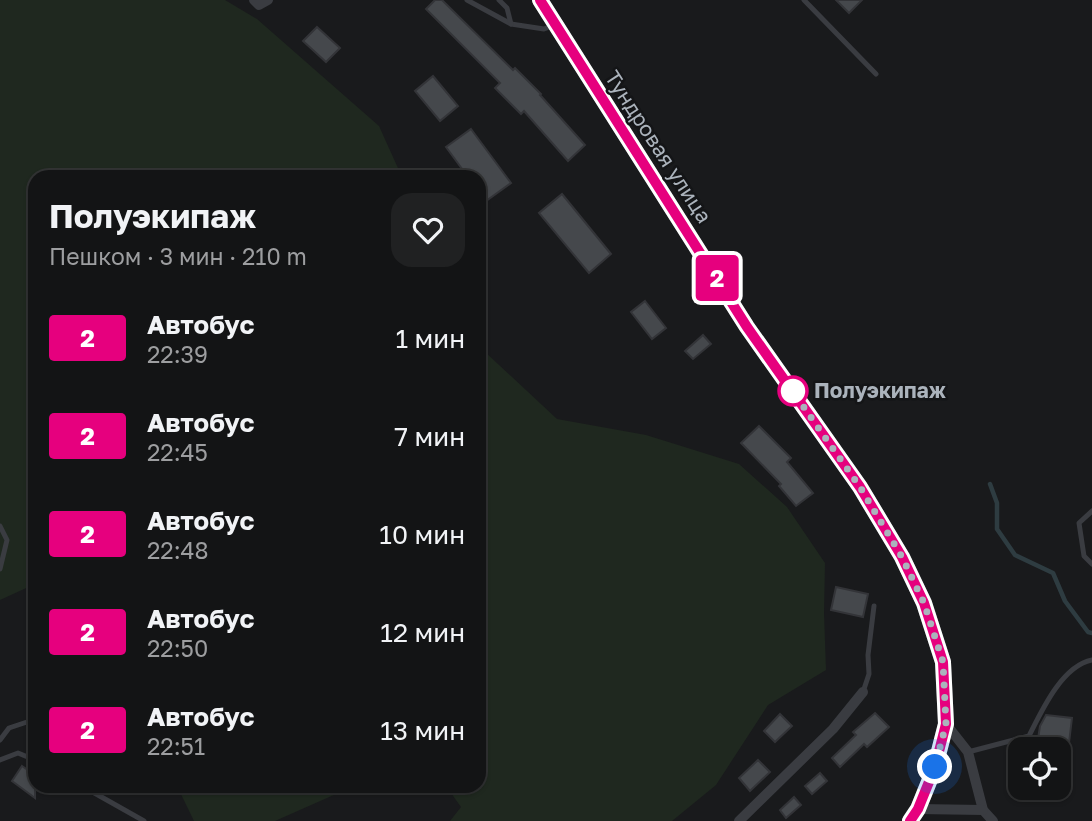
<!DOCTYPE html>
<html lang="ru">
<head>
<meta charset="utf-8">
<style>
	:root { --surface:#131415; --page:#202122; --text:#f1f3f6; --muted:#9d9ea0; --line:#323334 }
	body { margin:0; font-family:"Golos Text",sans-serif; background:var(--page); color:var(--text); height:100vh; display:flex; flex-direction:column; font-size:26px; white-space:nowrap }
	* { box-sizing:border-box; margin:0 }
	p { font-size:23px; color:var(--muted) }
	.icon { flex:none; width:38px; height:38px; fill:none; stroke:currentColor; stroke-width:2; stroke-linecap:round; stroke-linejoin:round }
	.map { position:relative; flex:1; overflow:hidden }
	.details { position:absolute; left:28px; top:170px; width:458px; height:623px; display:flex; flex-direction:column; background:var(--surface); border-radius:21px; box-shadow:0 2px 5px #0004,0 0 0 2px var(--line) }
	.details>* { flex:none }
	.badge { padding:0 14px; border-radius:5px; font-size:24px; line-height:46px }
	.buttons { position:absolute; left:1008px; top:737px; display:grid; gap:14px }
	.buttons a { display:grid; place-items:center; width:63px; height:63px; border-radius:14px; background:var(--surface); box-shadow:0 2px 5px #0004,0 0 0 2px var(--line); font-size:35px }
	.you { position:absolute; width:35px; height:35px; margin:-18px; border:5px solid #fff; border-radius:50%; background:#1a73e8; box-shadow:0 0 0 10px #1a73e833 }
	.map>.badge { position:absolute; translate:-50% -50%; box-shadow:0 0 0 4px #fff }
	.round { display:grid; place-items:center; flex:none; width:74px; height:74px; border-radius:21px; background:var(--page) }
	.overview { display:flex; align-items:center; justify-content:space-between; height:119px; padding:0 21px }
	h1 { font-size:33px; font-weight:700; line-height:52px }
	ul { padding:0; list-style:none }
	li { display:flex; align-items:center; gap:21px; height:98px; padding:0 21px }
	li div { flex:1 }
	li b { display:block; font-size:26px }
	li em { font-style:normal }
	li .badge { min-width:77px; font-weight:700; text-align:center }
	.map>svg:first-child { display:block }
	.green { fill:#1f281f }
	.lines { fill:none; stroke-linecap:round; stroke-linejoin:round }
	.stream { stroke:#2e3c41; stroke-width:4.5 }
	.building { fill:#45484c; stroke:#333438; stroke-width:2 }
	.lane { stroke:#3a3c41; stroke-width:5 }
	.street { stroke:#3a3c41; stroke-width:10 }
	.secondary { stroke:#484c51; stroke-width:16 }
	.line-casing { stroke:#fff; stroke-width:16 }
	.line { stroke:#e6007e; stroke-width:10 }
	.walk { stroke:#abb3bc; stroke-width:7; stroke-dasharray:0 12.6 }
	.stop-dot { fill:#fff; stroke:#e6007e; stroke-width:3.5 }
	.labels { text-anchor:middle; stroke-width:5; stroke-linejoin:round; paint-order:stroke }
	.street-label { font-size:21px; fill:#abb3bc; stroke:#141517 }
	.stop-label { font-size:21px; font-weight:bold; fill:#abb3bc; stroke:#141517; text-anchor:start }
</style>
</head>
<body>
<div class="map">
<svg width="1092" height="821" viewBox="0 0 1092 821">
	<rect width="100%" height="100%" fill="#191a1c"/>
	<g class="green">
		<polygon points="0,0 225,0 257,19 379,126 402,177 35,177 35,584 0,600"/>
		<polygon points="480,341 484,351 557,419 646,435 739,464 787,507 825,563 824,613 826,670 768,705 716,785 672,821 450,821 461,807 446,786 480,786"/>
		<polygon points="177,786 354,786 275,821 194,821"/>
	</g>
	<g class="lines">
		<polyline class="stream" points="990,484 997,503 997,529 1015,555 1053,573 1065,601 1088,632 1092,633"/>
	</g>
	<g class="building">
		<polygon points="435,0 442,0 513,70 515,68 541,94 540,95 585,145 568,161 524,111 521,114 495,88 500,83 426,9"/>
		<polygon points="836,0 862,0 849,13"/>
		<polygon points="317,27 340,48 326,62 303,41"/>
		<polygon points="433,76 458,106 440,121 415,91"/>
		<polygon points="471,129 511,183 486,201 480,191 480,177 468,177 446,147"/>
		<polygon points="562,194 611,254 589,273 539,213"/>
		<polygon points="645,301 666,328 652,339 631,312"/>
		<polygon points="703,335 711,344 693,359 685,351"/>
		<polygon points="759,426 791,458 787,462 813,493 796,506 779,486 781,484 741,443"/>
		<polygon points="836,587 868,594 863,617 831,610"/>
		<polygon points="875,713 889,727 867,747 864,744 840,767 832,758 856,735 853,732"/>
		<polygon points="780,714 792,726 775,742 764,731"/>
		<polygon points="1046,715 1072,718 1069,743 1038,739 1040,726"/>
		<polygon points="758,760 770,772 750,791 739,778"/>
		<polygon points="22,766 35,775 35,798 12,781"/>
		<polygon points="820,773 827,781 812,794 805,786"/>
		<polygon points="794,797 801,805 786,818 780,810"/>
	</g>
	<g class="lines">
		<g class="lane">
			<polyline points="467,0 511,24 544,29 555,25"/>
			<polyline points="499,0 507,8 511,24"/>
			<polyline points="804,0 876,74"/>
			<polyline points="1092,511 1079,523 1084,556 1092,564"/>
			<polyline points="0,526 7,540 0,569"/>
			<polyline points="863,692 869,674 868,655 874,606"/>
			<polyline points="0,740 9,728 27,722 35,725"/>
			<path d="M968 752 1029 736C1042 710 1062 666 1092 660"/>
			<polyline points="0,760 18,753 35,760"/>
			<polyline points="82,786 144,821"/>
		</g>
		<g class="street">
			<polyline points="254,0 259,5 268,0"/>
			<polyline points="946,724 968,752 983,810 993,821"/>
			<polyline points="918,809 983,810"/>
			<polyline points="739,821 833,729 863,692"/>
		</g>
		<polyline class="secondary" points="540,0 747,327 860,487 902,557 924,603 943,662 946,724 935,767 918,809 910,821"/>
	</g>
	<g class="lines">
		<g class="line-casing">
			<polyline id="line" points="540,0 747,327 860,487 902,557 924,603 943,662 946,724 935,767 918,809 910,821"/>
		</g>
		<use href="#line" class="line"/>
		<polyline class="walk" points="793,391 791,389 860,487 902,557 924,603 943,662 946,724 935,767"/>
	</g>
	<circle class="stop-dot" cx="793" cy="391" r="14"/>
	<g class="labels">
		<g class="street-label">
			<text transform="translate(658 147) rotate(57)" y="7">Тундровая улица</text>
		</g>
		<g class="stop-label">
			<text x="814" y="398">Полуэкипаж</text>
		</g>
	</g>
</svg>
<div class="buttons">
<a><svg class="icon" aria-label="locate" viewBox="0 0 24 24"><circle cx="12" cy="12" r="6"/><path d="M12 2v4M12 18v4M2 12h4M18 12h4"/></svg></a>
</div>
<div class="you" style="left:935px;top:767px"></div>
<b class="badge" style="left:717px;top:278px;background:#e6007e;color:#fff">2</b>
<section class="details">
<div class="overview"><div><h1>Полуэкипаж</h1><p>Пешком · 3 мин · 210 m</p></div><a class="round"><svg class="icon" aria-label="heart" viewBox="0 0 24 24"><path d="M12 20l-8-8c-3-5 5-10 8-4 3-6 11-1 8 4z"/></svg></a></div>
<ul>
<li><span class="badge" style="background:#e6007e;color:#fff">2</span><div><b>Автобус</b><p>22:39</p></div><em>1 мин</em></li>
<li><span class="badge" style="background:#e6007e;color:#fff">2</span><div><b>Автобус</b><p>22:45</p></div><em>7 мин</em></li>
<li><span class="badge" style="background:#e6007e;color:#fff">2</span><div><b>Автобус</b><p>22:48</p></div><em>10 мин</em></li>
<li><span class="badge" style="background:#e6007e;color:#fff">2</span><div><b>Автобус</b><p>22:50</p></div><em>12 мин</em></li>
<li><span class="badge" style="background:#e6007e;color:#fff">2</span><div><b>Автобус</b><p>22:51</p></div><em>13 мин</em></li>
</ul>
</section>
</div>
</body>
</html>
